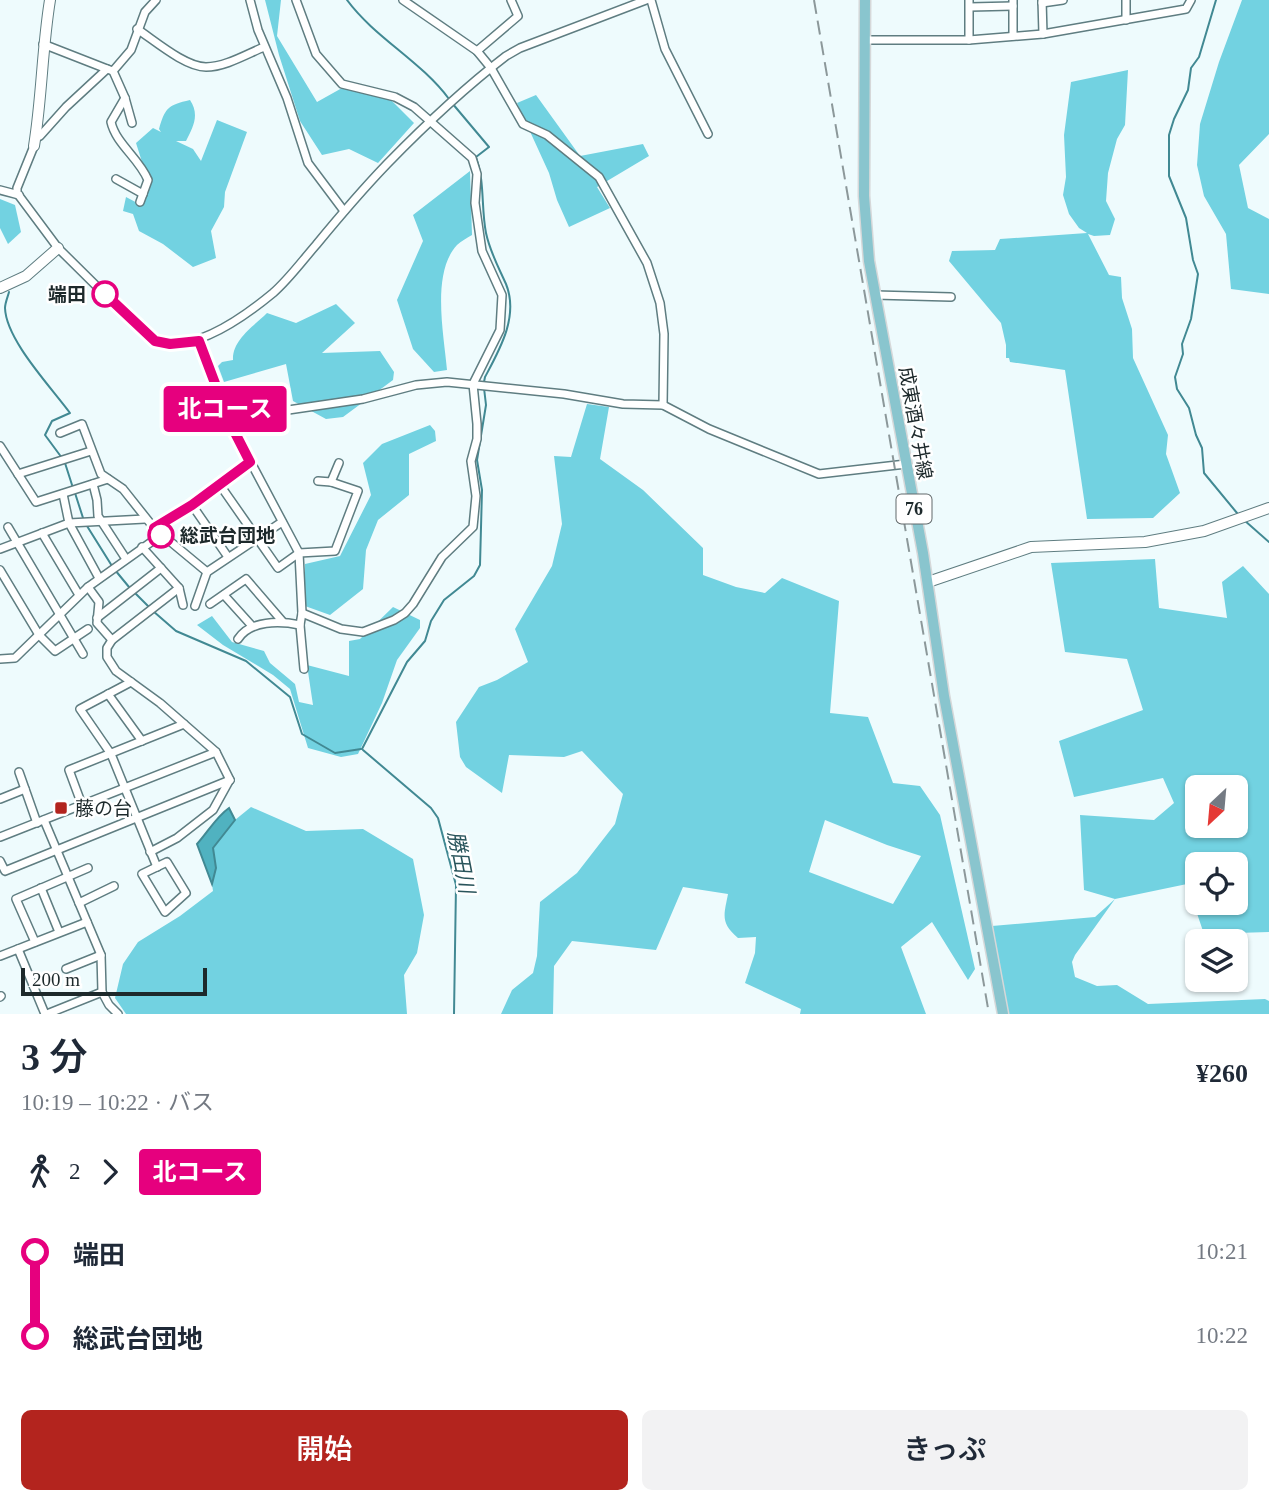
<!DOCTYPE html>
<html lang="ja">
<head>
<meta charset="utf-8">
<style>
	:root { --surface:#fff; --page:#f2f2f3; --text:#1f2937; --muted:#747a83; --accent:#b3241e }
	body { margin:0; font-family:"Times New Roman","Noto Sans JP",serif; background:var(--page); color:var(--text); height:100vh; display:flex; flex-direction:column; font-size:26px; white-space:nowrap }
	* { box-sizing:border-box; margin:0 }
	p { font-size:23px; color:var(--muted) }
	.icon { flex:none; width:38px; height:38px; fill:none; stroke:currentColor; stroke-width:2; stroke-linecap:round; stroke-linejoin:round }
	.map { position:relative; height:1014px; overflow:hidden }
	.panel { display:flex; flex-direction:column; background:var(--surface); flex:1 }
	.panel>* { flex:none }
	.badge { padding:0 14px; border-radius:5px; font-size:24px; line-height:46px }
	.needle { width:46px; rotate:206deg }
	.controls { position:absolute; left:1185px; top:775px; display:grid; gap:14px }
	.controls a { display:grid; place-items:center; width:63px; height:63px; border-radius:10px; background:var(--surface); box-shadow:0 2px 5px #0004; font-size:35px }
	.scale { position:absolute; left:21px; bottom:18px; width:186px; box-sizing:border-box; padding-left:7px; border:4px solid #1d292b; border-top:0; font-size:19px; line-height:24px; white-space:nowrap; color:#1d292b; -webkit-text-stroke:5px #fff; paint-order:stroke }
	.map>.badge { position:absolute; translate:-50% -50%; box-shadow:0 0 0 4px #fff }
	.legs { display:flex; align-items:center; gap:10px; height:77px; padding:0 21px; font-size:23px }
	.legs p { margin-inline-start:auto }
	.overview { display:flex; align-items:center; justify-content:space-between; height:119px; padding:0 21px }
	h1 { font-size:38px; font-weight:600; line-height:52px }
	.primary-button { display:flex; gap:14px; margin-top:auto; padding:14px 21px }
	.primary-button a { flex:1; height:80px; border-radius:10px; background:var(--accent); color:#fff; font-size:28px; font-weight:600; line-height:80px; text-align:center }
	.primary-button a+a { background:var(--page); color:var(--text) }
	ul { padding:0 21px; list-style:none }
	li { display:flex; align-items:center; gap:24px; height:84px; font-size:26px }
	li i { display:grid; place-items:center; width:10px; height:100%; margin:0 9px; background:currentColor }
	li i::after { content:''; width:18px; height:18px; margin:-9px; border:5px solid; border-radius:50%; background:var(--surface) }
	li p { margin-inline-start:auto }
	li:first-child i { background:linear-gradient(#0000 50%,currentColor 0) }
	li:last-child i { background:linear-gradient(currentColor 50%,#0000 0) }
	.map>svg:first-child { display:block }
	.forest { fill:#72d2e1; fill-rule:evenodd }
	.water { fill:#50b2c0; stroke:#418993; stroke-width:2 }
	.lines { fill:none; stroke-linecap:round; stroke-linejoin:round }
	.stream { stroke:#418993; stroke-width:2 }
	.street-casing { stroke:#5f7d81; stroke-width:10 }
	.secondary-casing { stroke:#5f7d81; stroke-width:12 }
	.primary-casing { stroke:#d6d8d9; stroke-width:13 }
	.street { stroke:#fff; stroke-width:7 }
	.secondary { stroke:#fff; stroke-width:10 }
	.primary { stroke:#89c5ce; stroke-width:10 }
	.rail { stroke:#8c989a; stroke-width:2; stroke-dasharray:14 7; stroke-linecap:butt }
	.line-1-casing { stroke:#fff; stroke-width:16 }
	.line-1 { stroke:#e6007e; stroke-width:10 }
	.stop-1-dot { fill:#fff; stroke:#e6007e; stroke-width:3.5 }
	.poi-dot { fill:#b3241e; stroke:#fff; stroke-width:2.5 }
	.labels { text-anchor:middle; stroke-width:5; stroke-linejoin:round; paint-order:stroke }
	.shield { fill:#fff; stroke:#61696b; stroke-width:2 }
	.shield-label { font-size:18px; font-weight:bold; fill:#1d292b }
	.stop-label { font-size:19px; font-weight:bold; fill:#1d292b; stroke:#fff; text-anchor:end }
	.street-label { font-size:19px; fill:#1d292b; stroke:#fff }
	.poi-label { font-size:19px; fill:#1d292b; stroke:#fff; text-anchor:start }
	.water-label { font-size:21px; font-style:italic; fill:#29545b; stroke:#fff }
</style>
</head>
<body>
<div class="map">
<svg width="1269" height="1014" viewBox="0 0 1269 1014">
	<rect width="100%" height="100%" fill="#eefbfd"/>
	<g class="forest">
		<polygon points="265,0 281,0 277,36 317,102 342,88 387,96 414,123 378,163 349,149 322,155 300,121 279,55"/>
		<polygon points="1242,0 1269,0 1269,134 1239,165 1248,208 1269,219 1269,294 1231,289 1226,234 1204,196 1197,165 1200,124 1219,62"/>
		<polygon points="1128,70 1125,125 1117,139 1108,173 1106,201 1115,219 1110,235 1094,236 1088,234 1109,275 1121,277 1122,298 1132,329 1133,358 1168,435 1166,454 1180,493 1153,518 1087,519 1065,370 1010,362 1009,358 1006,358 1006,345 1001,323 949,261 952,251 995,250 1000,239 1087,233 1079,228 1069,214 1063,195 1066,177 1064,135 1071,82"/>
		<polygon points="536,95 580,156 643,144 649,156 597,187 610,208 569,227 557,200 549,173 517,103"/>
		<path d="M190 100C200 115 193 127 186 141H176L193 149 201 161 217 120 247 132 225 192 224 207 211 231 216 258 193 267 163 244 139 231 133 214 123 211 126 197 143 206 149 184 136 143 153 128 161 132 159 129C165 108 168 105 190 100Z"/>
		<path d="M470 171 472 235C467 238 461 241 457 245 431 273 444 335 447 370L434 372 413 349 397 300 423 241 413 215Z"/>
		<polygon points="0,199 15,205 21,232 8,244 0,228"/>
		<path d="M336 304 355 323 322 353 380 351 394 372 393 380 343 417 326 419 293 401 286 364 224 382 218 366 222 362 233 360C232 340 254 326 267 313L296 323Z"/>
		<path d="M587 404 609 407 600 459 643 490 703 548V575L736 587 765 593 782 578 839 601 830 713 868 717 893 783 920 786 940 815 975 969 968 980 932 922 901 947 926 1014H800L801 1009 745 983 755 953 756 937 738 938C720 923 724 915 728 894L683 887 656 950 572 941 554 966 553 1014H501L512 990 533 973 537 956 540 902 577 873 615 824 623 794 582 751 564 757 509 755 502 793 466 767 460 757 456 722 479 687 497 680 528 662 515 629 552 566 562 524 554 456 571 457ZM825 820 887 845 921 856 893 904 809 872Z"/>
		<polygon points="430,425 435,431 436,441 409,454 409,495 378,520 366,550 363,589 330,615 305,606 305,564 340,556 371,495 363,463 382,444"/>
		<path d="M1155 559 1159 608 1227 618 1222 582 1243 566 1269 594V932L1204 934 1187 884 1115 899 1075 955 1072 962 1075 977 1097 986 1117 985 1148 1004 1265 999 1269 1001V1014H1006L992 926 1095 917 1115 899 1084 890 1080 815 1154 820 1174 803 1163 778 1074 797 1059 741 1143 710 1127 659 1065 652 1051 563ZM1197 788H1236V826H1197ZM1197 864H1236V903H1197Z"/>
		<polygon points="393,607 420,620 420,628 397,660 382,703 358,754 341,757 308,748 290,689 273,675 223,645 197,625 212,616 232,642 264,651 270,663 295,684 299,702 313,705 307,665 349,676 349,641 360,639"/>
		<polygon points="251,807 306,831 363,829 413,859 424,915 417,953 404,975 407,1014 126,1014 115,998 123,964 138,942 180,916 213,891 212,884 216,868 213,848 235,820"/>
	</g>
	<path class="water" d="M229 808 235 820 213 848 216 868 212 884 197 844C208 832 216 817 229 808Z"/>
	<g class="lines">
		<g class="stream">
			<path d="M347 0C375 38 421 61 449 99"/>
			<polyline points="1216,0 1199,57 1191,68 1188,90 1174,119 1169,135 1169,176 1186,218 1193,260 1198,274 1191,319 1182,344 1183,354 1175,377 1177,389 1189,408 1196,435 1202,448 1204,473 1237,513"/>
			<path d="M452 103 489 147 476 157C485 182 481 208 486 233 490 252 498 266 506 284 519 316 500 349 485 377L484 382"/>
			<path d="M9 292C8 296 5 303 5 308 6 340 51 387 70 413L52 421 45 435 62 458"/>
			<polyline points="65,463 73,488"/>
			<polyline points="75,493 84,521"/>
			<polyline points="1244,520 1269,542"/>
			<polyline points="87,526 112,566"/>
			<polyline points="115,570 129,587"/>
			<polyline points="133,591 149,607"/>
			<polyline points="153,611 176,631 246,661 290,697 302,734 335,753 361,749"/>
			<polyline points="362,749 407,662 425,641 431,621 444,600 474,576 480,565 482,490 477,460 486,405 484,388"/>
			<polyline points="363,750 431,808 438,818 456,885 454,1014"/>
		</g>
		<g class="street-casing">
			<g id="street">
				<polyline points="250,0 258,30 287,98 308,163 344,211"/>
				<polyline points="296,0 316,54 342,84 395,97 414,107 472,158 477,174 475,203 482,251 502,295 500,330 473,384 477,424 477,439 471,461 476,496 473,527 442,557 413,604 405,613 394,620 363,632 341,629 302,613"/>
				<polyline points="403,0 477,51 491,68 523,124 547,135 599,177 647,263 660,303 664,334 663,405"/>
				<polyline points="651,0 665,49 708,134"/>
				<polyline points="969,0 969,40"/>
				<polyline points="1013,0 1013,36"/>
				<polyline points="1042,0 1043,34"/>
				<polyline points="1126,0 1126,20"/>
				<polyline points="1042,3 1063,0"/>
				<polyline points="970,7 1013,6"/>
				<path d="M137 29C154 40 185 67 206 67 225 67 247 54 264 47"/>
				<polyline points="865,40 969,40 1043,34 1186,9 1191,0"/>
				<polyline points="43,44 107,69"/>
				<polyline points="477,51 518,16 511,0"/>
				<polyline points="113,71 125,98 132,123"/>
				<path d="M125 98 111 122C116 144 139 158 148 180L140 202"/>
				<polyline points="35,138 40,136 66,107 107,69 113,71 131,50 145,12 156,0"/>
				<path d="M34 146 17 188V193L58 248 149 338C188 359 244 317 273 293 289 279 302 261 316 245 339 217 362 190 387 164 424 126 463 89 506 56L520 48 646 0"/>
				<polyline points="116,179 143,194"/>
				<polyline points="0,190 19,195"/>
				<polyline points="875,295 951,297"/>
				<polyline points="199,341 230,423 299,553 302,613 300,625 304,669"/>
				<polyline points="230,423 261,414 363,399 416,385 447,382 564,394 623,404 663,405 709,429 819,474 906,464"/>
				<polyline points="60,433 82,424 101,474 123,489 154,528 207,572"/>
				<polyline points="0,446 36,502 108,479"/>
				<polyline points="18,474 91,451"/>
				<polyline points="331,482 339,463"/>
				<polyline points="93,484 97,500 98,516 126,559"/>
				<polyline points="220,485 278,568 299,553 335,551 358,491 331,482 318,481"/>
				<polyline points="63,494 69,523 99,578"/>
				<polyline points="192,505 228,557"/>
				<polyline points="8,527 83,654"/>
				<polyline points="154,528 192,505 250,462"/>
				<polyline points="42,533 79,595"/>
				<polyline points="142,547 179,588 183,605"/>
				<polyline points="0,549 69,523 145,519"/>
				<polyline points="0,570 39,635 55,651 88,629"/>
				<polyline points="88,587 99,602 97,623 112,640"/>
				<polyline points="179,588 112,640 107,648 107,657 116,671 160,703 216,752 230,780"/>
				<polyline points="224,595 252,626"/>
				<polyline points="210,604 246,579 283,622"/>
				<polyline points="195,606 207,572 282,522"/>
				<polyline points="97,618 161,568"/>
				<path d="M238 639C250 620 280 621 300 625"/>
				<polyline points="0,659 15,658 88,587 161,535"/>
				<polyline points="131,682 80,709 111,754 157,867"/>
				<polyline points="108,694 142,741"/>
				<polyline points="19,772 37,823"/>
				<polyline points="0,799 25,789"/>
				<polyline points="82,805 69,770 184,724"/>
				<polyline points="44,820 101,955 102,992 109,1005 118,1014"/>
				<polyline points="0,837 216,752"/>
				<polyline points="150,852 177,838 213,810 229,781"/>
				<polyline points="0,861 5,871 230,780"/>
				<polygon points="167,862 186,893 165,912 142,874"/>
				<polyline points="41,888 59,932"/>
				<polyline points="79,903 114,886"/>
				<polyline points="35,942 16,899 88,868"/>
				<polyline points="18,949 45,1014"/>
				<polyline points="0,956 87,922"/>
				<polyline points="66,969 101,955"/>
				<polyline points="0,997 1,996"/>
				<polyline points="47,1014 102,992"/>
			</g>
		</g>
		<g class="secondary-casing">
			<g id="secondary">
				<path d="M34 146C42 97 42 49 50 0"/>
				<polyline points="0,288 26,276 58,248"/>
				<polyline points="928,582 1031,547 1145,542 1204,531 1269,508"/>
			</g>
		</g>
		<g class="primary-casing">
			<polyline id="primary" points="865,0 864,196 869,261 923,553 944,696 1003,1014"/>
		</g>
		<use href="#street" class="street"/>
		<use href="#secondary" class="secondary"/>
		<use href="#primary" class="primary"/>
		<polyline class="rail" points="814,0 989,1014"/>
	</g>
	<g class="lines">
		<g class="line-1-casing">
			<polyline id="line-1" points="105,294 155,341 170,344 199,341 230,423 250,462 192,505 154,528 161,535"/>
		</g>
		<use href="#line-1" class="line-1"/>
	</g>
	<g class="stop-1-dot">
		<circle cx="105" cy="294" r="12"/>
		<circle cx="161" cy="535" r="12"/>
	</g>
	<rect class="poi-dot" x="54" y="801" width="14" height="14" rx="3.5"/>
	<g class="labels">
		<rect class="shield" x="896.5" y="494.5" width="35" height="29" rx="5"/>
		<g class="shield-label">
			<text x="914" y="515">76</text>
		</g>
		<g class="stop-label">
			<text x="86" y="301">端田</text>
			<text x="180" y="542" text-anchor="start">総武台団地</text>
		</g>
		<g class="street-label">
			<text transform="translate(916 423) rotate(80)" y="7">成東酒々井線</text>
		</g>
		<g class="poi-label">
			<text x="75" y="815">藤の台</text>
		</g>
		<g class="water-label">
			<text transform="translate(461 862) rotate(79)" y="7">勝田川</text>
		</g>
	</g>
</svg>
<div class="controls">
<a><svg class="needle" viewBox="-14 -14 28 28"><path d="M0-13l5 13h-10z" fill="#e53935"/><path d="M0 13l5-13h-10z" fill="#747a83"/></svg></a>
<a><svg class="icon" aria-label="locate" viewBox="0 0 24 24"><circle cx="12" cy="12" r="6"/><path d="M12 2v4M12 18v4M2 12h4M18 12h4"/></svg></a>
<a><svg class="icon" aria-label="layers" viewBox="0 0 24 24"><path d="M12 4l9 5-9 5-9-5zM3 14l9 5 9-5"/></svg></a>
</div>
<div class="scale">200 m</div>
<b class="badge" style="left:225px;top:409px;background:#e6007e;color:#fff">北コース</b>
</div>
<section class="panel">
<div class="overview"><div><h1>3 分</h1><p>10:19 – 10:22 · バス</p></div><b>¥260</b></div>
<div class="legs"><svg class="icon" aria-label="walk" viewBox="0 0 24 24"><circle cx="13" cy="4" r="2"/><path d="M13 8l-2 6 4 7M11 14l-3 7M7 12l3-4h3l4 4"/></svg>2<svg class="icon" aria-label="forward" viewBox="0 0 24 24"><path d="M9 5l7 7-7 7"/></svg><b class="badge" style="background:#e6007e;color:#fff">北コース</b></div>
<ul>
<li><i style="color:#e6007e"></i><b>端田</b><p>10:21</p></li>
<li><i style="color:#e6007e"></i><b>総武台団地</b><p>10:22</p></li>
</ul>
<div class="primary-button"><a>開始</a><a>きっぷ</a></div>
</section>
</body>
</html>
